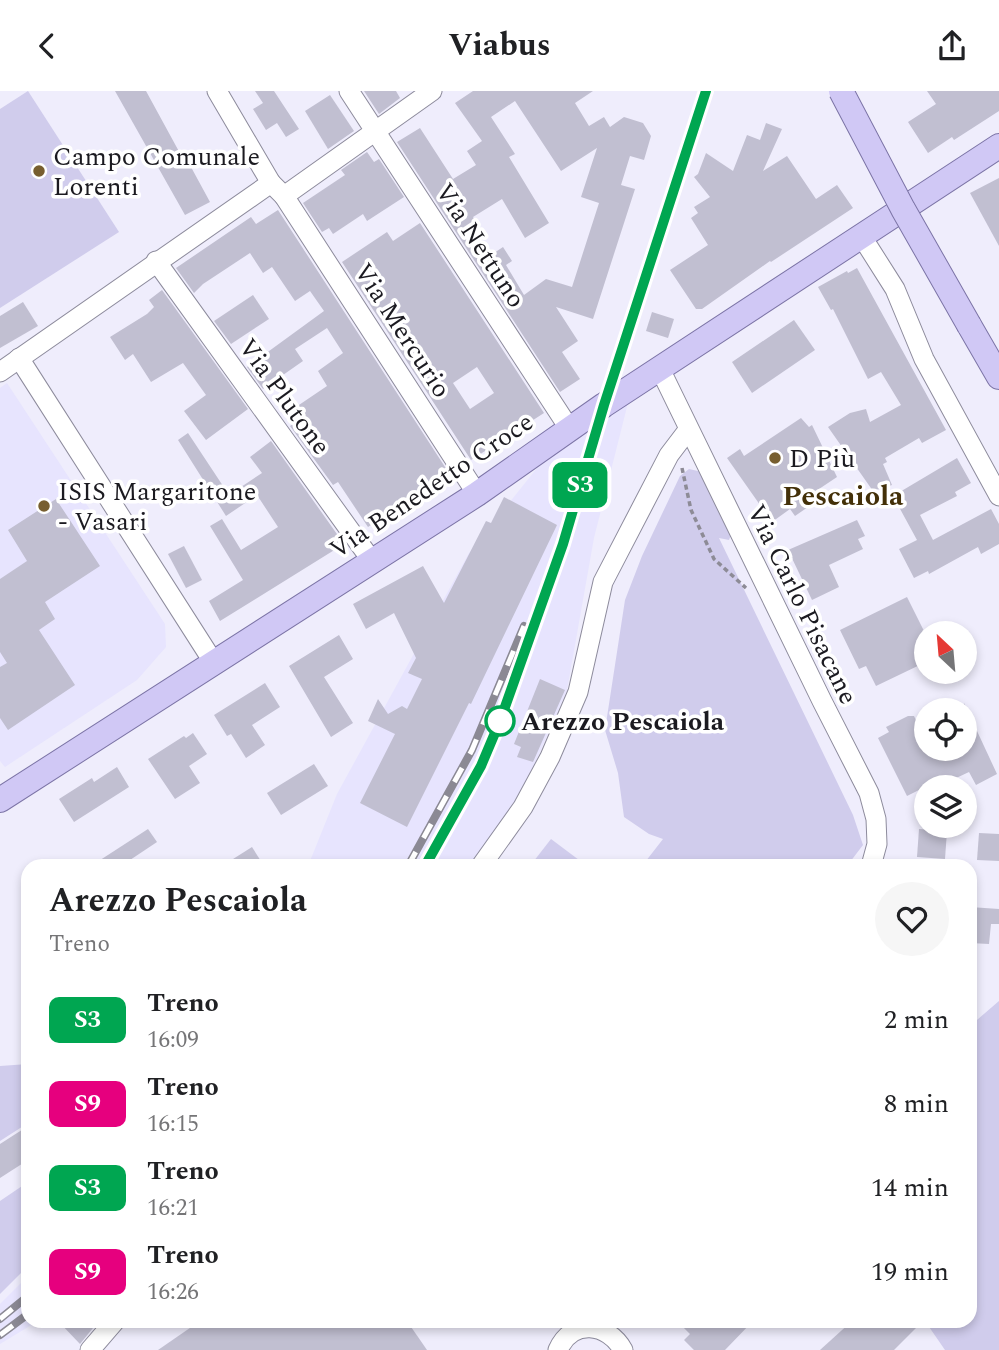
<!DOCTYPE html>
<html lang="it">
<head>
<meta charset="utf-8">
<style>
	:root { --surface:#fff; --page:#f6f6f6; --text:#202124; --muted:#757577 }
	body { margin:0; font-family:Spectral,serif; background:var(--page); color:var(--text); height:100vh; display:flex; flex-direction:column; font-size:26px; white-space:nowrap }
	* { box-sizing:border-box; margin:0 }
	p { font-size:23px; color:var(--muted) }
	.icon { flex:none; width:38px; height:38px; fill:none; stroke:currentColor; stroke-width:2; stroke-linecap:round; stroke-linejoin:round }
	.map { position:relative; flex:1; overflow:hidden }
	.details { position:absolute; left:21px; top:768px; width:956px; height:469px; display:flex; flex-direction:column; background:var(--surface); border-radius:21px; box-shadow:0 4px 10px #0003 }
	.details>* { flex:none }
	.badge { padding:0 14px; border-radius:10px; font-size:24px; line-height:46px }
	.needle { width:46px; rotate:334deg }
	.buttons { position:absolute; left:914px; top:530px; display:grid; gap:14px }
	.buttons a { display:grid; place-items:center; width:63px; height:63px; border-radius:50%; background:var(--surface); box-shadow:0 4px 10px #0003; font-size:35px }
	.map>.badge { position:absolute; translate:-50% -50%; box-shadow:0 0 0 4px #fff }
	.round { display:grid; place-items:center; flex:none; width:74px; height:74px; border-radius:37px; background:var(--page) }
	.overview { display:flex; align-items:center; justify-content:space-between; height:119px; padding:0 28px }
	h1 { font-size:33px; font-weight:700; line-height:52px }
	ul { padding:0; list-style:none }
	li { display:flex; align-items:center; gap:21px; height:84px; padding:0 28px }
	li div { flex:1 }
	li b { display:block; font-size:26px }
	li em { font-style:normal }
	li .badge { min-width:77px; font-weight:700; text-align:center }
	header { display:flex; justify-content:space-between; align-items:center; height:91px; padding:0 28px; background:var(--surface); font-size:32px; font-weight:700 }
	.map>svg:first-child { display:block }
	.built { fill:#e7e4fe }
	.green { fill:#d0ccec }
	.building { fill:#c1bfd1; fill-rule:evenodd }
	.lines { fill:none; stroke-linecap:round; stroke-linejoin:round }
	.minor-casing { stroke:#8d8b9c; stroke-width:21 }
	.major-casing { stroke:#7c74a6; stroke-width:26 }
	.path { stroke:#8d8b96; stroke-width:3.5; stroke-dasharray:5 3.5; stroke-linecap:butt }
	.minor { stroke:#fff; stroke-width:19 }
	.major { stroke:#d0c8f5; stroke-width:24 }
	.rail-casing { stroke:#8b8994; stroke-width:8 }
	.rail { stroke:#fff; stroke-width:5; stroke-dasharray:16; stroke-linecap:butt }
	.major-bridge-casing { stroke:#7c74a6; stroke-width:26; stroke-linecap:butt }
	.major-bridge { stroke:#d0c8f5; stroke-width:24 }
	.line-casing { stroke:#fff; stroke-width:16 }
	.line { stroke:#00a651; stroke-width:10 }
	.poi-dot { fill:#775e2f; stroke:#fff; stroke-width:2.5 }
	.stop-dot { fill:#fff; stroke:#00a651; stroke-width:3.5 }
	.labels { text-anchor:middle; stroke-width:7; stroke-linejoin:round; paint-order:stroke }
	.poi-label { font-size:26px; fill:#1b1a20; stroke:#fff; text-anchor:start }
	.street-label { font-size:26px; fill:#1b1a20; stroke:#fff }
	.stop-label { font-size:26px; font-weight:bold; fill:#1b1a20; stroke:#fff; text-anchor:start }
	.neighbourhood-label { font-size:28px; font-weight:bold; fill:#433008; stroke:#fff }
</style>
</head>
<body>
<header><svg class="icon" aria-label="back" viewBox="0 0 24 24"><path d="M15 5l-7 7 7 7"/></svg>Viabus<svg class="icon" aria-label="share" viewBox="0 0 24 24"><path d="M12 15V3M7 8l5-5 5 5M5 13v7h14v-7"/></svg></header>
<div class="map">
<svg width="999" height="1259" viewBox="0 0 999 1259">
	<rect width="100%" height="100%" fill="#efedfc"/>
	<g class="built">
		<polygon points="7,292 165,533 166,556 137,589 5,676 0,670 0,297"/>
		<polygon points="632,296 594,447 567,599 524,697 485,757 471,775 308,775 337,703 469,462 569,337"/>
		<polygon points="28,1185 28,1230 38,1230 0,1253 0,1213"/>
	</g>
	<g class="green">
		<polygon points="28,0 119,141 0,217 0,18"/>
		<polygon points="689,378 702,381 732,441 729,449 719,447 853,724 863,754 847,775 642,775 663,748 649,743 624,726 618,682 605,639 625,509 642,465 680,385"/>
		<polygon points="551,748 587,775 530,775"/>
		<polygon points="999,910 999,1259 945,1259 925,1230 970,1230 970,935"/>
		<polygon points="28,973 28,1032 0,1050 0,975"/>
		<polygon points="28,1091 28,1175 0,1203 0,1110"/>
	</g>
	<g class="building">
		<polygon points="115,0 146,0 182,66 185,65 210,111 185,124"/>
		<polygon points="255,0 274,0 299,38 286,46 277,32 266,39 253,18 263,12"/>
		<polygon points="364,0 396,0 400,7 379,23"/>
		<path d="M473 0H593L575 12 589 35 604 26 610 36 624 26 643 32 651 45 644 69 630 65 621 94 635 98 593 228 556 216 578 250 562 261 580 288 560 301 397 51 420 37 453 88 476 74 467 60 482 50 455 12ZM515 10 561 80 597 57 581 106 599 112 572 196 546 188 524 204 506 174 512 170 503 156 485 168 469 142 479 135 473 126 502 108 525 147 549 132 509 66 515 63 491 26Z"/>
		<polygon points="927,0 999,0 999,20 954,49 952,46 928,62 908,31 936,13"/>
		<polygon points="330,4 354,40 328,58 305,20"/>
		<polygon points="766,32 782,38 763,80 787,65 816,108 837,94 853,117 771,171 770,170 702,218 696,218 670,179 708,154 691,127 698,122 694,116 710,106 694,86 698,83 706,62 733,80 747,44 760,49"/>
		<polygon points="367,61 374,71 379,68 404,106 367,130 363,123 333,143 329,137 322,141 303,112 345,84 341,79"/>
		<polygon points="999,87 999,155 970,102"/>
		<polygon points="278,119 447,379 438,384 440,388 368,436 338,391 333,394 290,335 293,333 288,325 298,318 296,316 327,295 318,280 343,262 327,237 295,258 303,270 263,298 247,276 324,220 310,200 295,210 272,176 263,182 250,162 203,193 194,202 176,177 251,126 256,133"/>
		<path d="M420 132 544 322 471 369 342 171 387 141 393 150ZM477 276 494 302 470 318 453 292Z"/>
		<polygon points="857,177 946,339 922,352 919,347 885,367 887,371 883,373 892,394 873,400 828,336 850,322 866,318 870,331 901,314 881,281 868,288 833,218 831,219 818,196 847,180 848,182"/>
		<polygon points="162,199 248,318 206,349 184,320 206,304 183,272 151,291 133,263 125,269 110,246 147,223 154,216 149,209"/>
		<polygon points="253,204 269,228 231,253 214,230"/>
		<polygon points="23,211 38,235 0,257 0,225"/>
		<polygon points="652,221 674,228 668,247 646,240"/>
		<polygon points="794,229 815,259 752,302 732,271"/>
		<polygon points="801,327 809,336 812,334 837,386 816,400 821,407 795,425 790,418 772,431 727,367 740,358 744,365"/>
		<polygon points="188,342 229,404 262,382 250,366 271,350 344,453 220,530 209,510 243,489 210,435 222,428 241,459 278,436 257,404 226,425 178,349"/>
		<polygon points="957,367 971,392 955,401 957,405 920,424 933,449 991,418 999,433 999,453 981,463 978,456 929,483 928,480 914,487 899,458 917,449 893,405"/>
		<polygon points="504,406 557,434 471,613 469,612 407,736 360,712 395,643 368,630 378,608 388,623 402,615 407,618 422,588 408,582 416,567 394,522 366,538 353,513 423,475 444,512 486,430 491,432"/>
		<polygon points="56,408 100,475 45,511 55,528 39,539 75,594 8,639 0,627 0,576 7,572 0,561 0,488 27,470 8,439"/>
		<polygon points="857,429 865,445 858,448 863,458 829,474 839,496 812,509 788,459"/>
		<polygon points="184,455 202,489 186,497 168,463"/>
		<polygon points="907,506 926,544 926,571 876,595 866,575 859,578 840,539"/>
		<polygon points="339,544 353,568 324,586 353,632 331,646 289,575"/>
		<polygon points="540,588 565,599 533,671 517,666 521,656 514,653"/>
		<polygon points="265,592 280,616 252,634 265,654 246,667 231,643 227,645 214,624"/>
		<polygon points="964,612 997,683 976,694 969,681 937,696 925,696 907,705 878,647 889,641 886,636 908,625 914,625 926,651 926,658 964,658"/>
		<polygon points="193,642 207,663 189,675 200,692 175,708 148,668 184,645 186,647"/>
		<polygon points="314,673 328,695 281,724 267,702"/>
		<polygon points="117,676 129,696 74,731 59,708 92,687 94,691"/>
		<polygon points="148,738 157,751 121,775 91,775"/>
		<polygon points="919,738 947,740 945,768 917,766"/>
		<polygon points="979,742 999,743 999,770 977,769"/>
		<polygon points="252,756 264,775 222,775"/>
		<polygon points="970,816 999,818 999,833 991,833 989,853 970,852"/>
		<polygon points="28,1035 28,1069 0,1087 0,1053"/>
		<polygon points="58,1230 87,1230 93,1237 80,1253"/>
		<polygon points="200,1230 407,1230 427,1259 158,1259"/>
		<polygon points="677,1230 753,1230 725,1259 694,1259 684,1249 690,1243"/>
		<polygon points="852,1230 923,1230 894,1259 820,1259"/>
	</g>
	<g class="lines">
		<g class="minor-casing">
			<g id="minor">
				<polyline points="217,0 271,92"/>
				<polyline points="349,0 569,337"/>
				<polyline points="284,105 477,403"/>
				<polyline points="862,146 895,198 924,268 999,405"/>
				<polyline points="156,170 372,470"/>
				<polyline points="19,267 214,572"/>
				<polyline points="660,278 822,610 869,702 876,728 877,753 871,775"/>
				<polyline points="0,281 271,92 284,105 432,0"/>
				<polyline points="481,775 523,716 550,666 578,601 603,491 669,364 688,339"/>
				<polyline points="90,1259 115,1230"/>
				<path d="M558 1259C572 1227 608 1232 623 1259"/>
			</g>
		</g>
		<g class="major-casing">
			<g id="major">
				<polyline points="969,234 999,286"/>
				<polyline points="0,709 477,403 604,314 999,55"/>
			</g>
		</g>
		<polyline class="path" points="682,377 691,419 714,468 746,497"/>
		<use href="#minor" class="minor"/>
		<use href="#major" class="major"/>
		<g class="rail-casing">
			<g id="rail">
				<polyline points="408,775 472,659 524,535"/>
				<polyline points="424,775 481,675 500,630 563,453 604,314 706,0"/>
				<polyline points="0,1228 28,1205"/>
				<polyline points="0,1244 28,1223"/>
			</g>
		</g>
		<use href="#rail" class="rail"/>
		<g class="major-bridge-casing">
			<polyline id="major-bridge" points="841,0 903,118 969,234"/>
		</g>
		<use href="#major-bridge" class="major-bridge"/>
	</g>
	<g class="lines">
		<g class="line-casing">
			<polyline id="line" points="425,775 481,675 500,630 563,453 604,314 706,0"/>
		</g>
		<use href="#line" class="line"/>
	</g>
	<g class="poi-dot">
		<circle cx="39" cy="80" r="7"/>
		<circle cx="775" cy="367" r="7"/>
		<circle cx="44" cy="415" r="7"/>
	</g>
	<circle class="stop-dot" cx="500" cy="630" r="14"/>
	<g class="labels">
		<g class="poi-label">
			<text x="53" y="74">Campo Comunale<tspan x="53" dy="30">Lorenti</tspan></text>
			<text x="789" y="376">D Più</text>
			<text x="58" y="409">ISIS Margaritone<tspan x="58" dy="30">- Vasari</tspan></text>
		</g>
		<g class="street-label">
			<text transform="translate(481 154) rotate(57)" y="9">Via Nettuno</text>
			<text transform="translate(403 239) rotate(57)" y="9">Via Mercurio</text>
			<text transform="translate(285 305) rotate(54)" y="9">Via Plutone</text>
			<text transform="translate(431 394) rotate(-34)" y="9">Via Benedetto Croce</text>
			<text transform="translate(803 513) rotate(64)" y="9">Via Carlo Pisacane</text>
		</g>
		<g class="stop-label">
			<text x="521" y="639">Arezzo Pescaiola</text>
		</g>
		<g class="neighbourhood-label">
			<text x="843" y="414">Pescaiola</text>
		</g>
	</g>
</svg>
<div class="buttons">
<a><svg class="needle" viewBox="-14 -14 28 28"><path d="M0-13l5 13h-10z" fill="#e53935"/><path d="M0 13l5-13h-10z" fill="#757577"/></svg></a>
<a><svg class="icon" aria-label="locate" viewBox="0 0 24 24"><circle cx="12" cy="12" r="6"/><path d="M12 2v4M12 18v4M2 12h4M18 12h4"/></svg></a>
<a><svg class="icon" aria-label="layers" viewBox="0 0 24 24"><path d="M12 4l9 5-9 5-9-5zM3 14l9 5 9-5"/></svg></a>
</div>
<b class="badge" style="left:580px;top:394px;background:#00a651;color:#fff">S3</b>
<section class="details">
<div class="overview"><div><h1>Arezzo Pescaiola</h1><p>Treno</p></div><a class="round"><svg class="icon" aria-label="heart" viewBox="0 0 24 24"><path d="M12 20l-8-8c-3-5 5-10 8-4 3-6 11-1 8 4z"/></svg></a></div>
<ul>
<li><span class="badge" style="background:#00a651;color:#fff">S3</span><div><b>Treno</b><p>16:09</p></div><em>2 min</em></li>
<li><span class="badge" style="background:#e6007e;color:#fff">S9</span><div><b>Treno</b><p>16:15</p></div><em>8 min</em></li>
<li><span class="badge" style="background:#00a651;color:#fff">S3</span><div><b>Treno</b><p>16:21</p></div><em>14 min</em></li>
<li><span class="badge" style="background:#e6007e;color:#fff">S9</span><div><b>Treno</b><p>16:26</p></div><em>19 min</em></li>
</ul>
</section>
</div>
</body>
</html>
